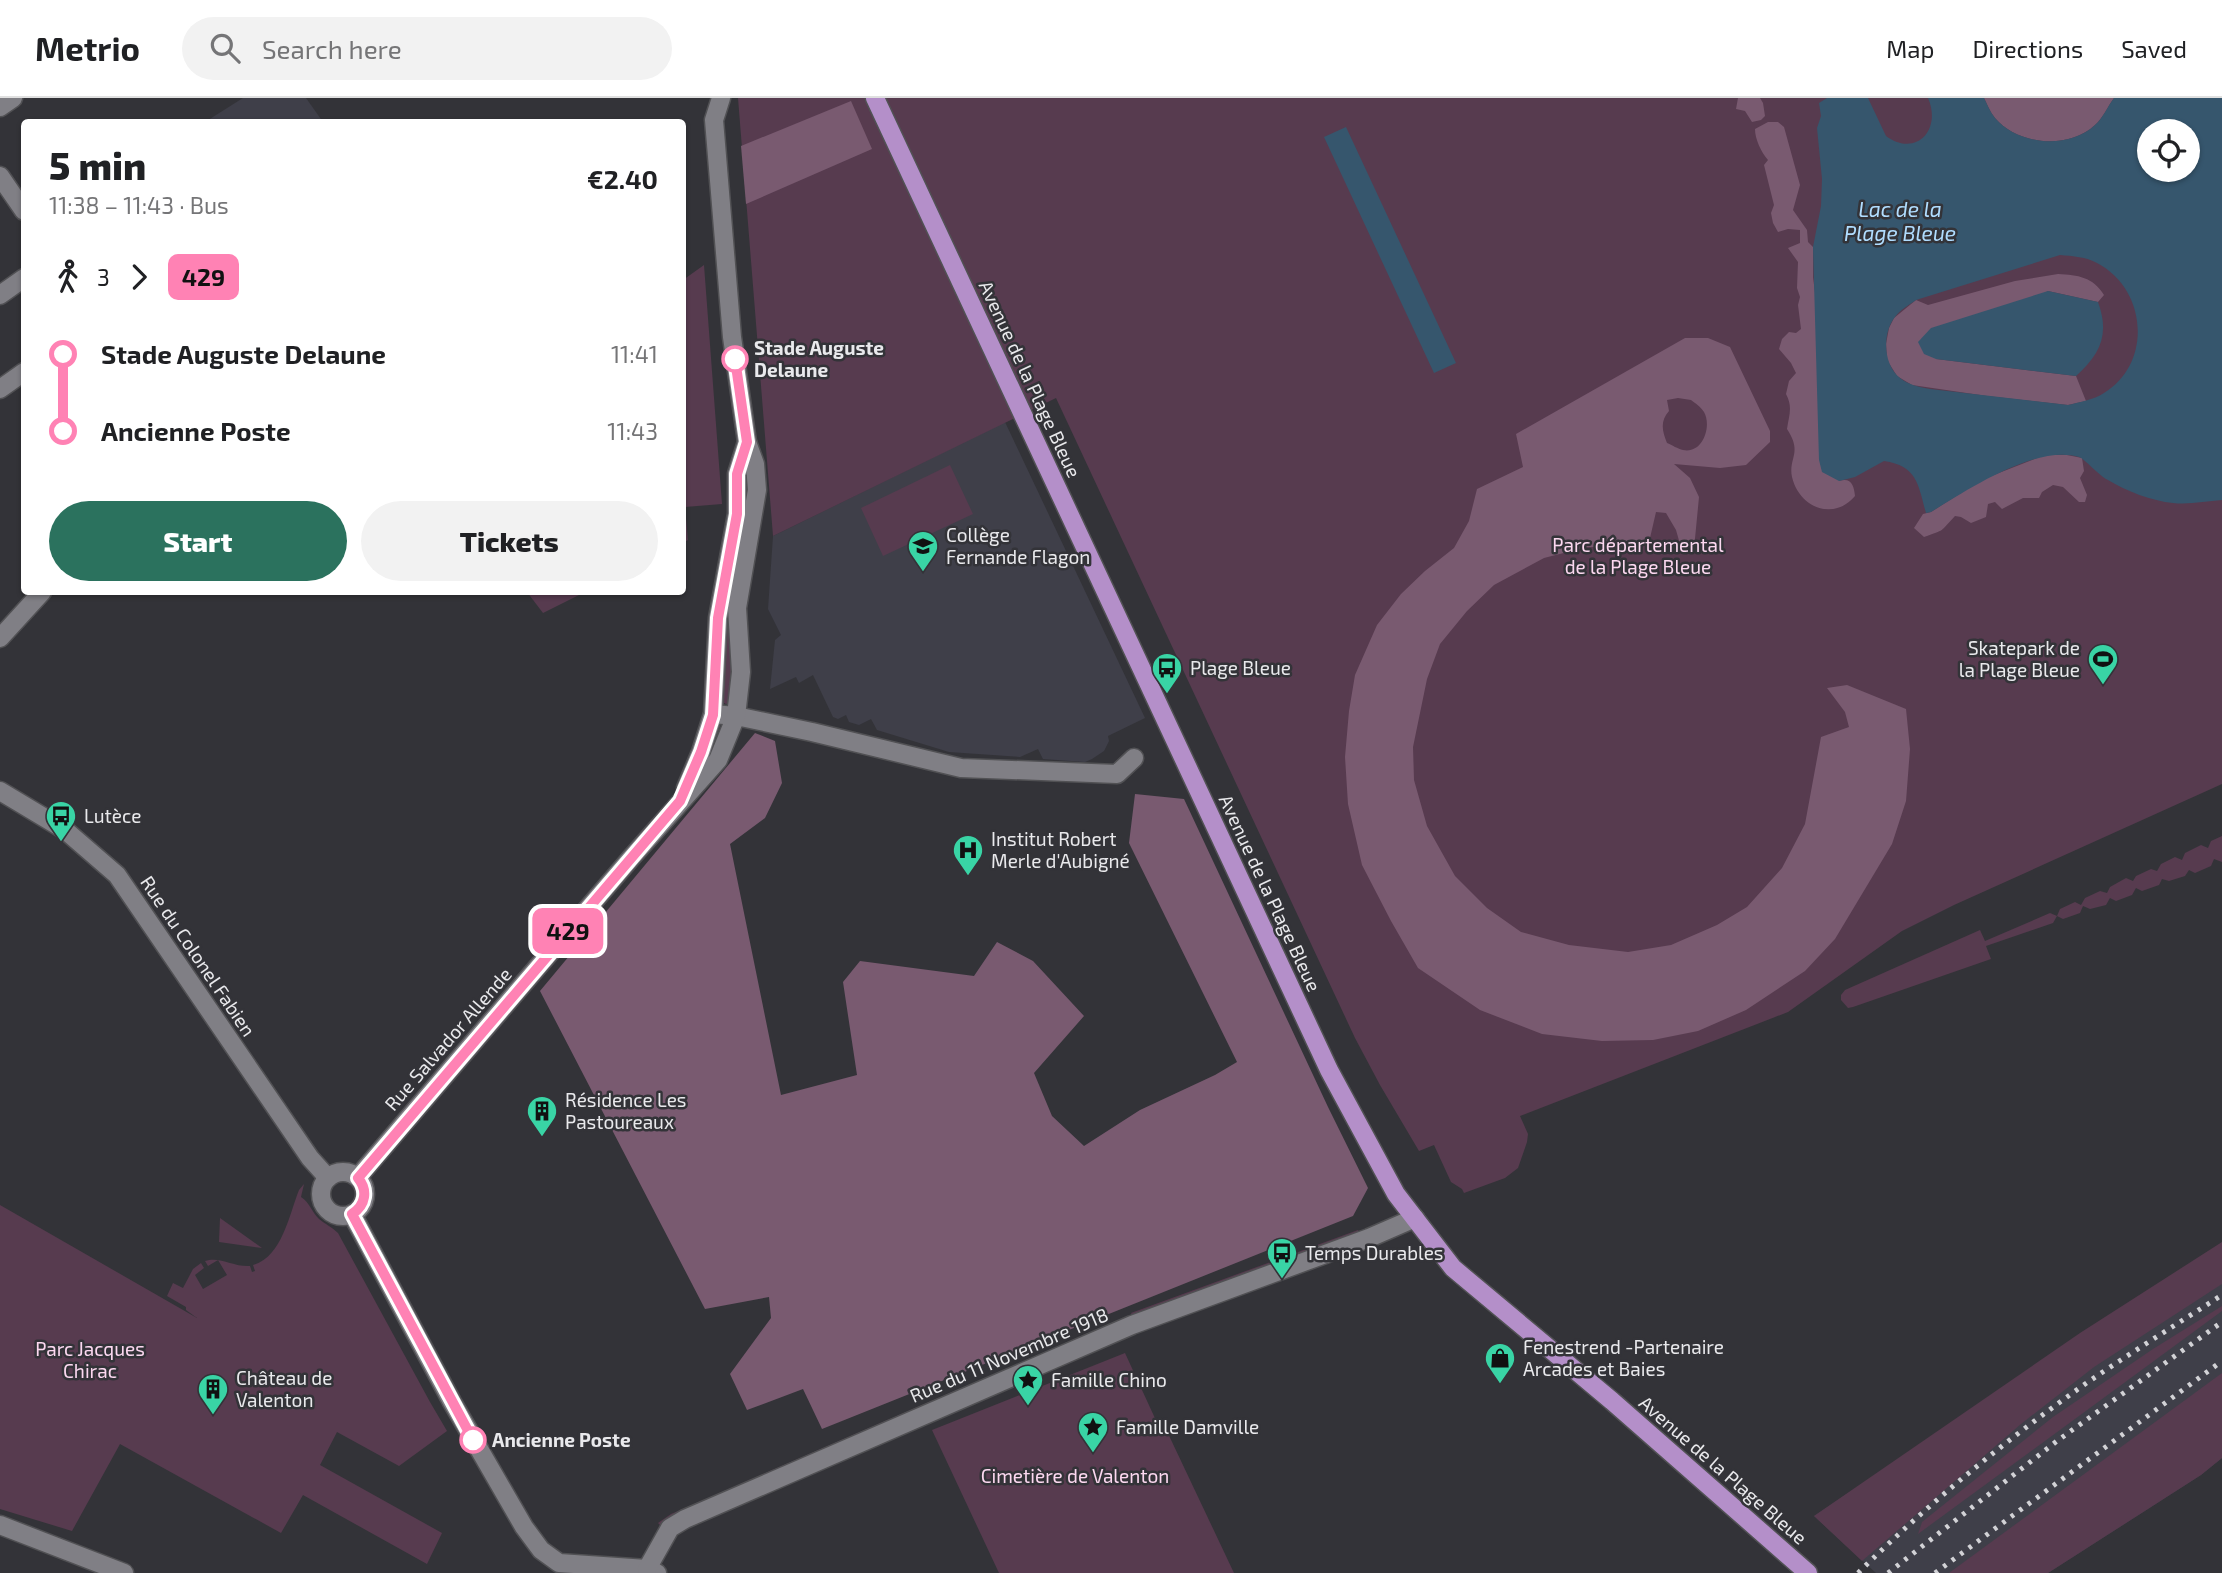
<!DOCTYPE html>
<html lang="en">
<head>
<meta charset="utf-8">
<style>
	:root { --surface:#fff; --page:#f2f2f2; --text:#202124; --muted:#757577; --line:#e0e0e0; --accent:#2b725e }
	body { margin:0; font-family:"Exo 2",sans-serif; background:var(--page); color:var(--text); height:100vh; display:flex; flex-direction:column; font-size:26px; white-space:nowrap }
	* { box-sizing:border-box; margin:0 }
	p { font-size:23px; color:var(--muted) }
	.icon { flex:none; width:38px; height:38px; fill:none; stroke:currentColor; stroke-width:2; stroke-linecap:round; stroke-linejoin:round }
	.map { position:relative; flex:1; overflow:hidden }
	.panel { position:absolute; left:21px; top:21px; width:665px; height:476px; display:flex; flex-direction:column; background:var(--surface); border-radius:7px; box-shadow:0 2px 5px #0004 }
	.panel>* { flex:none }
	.badge { padding:0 14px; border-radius:10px; font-size:24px; line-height:46px }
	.fabs { position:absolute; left:2137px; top:21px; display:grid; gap:14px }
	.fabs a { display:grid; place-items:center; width:63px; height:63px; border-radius:50%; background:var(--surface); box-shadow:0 2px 5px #0004; font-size:35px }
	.map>.badge { position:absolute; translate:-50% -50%; box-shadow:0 0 0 4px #fff }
	.legs { display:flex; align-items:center; gap:10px; height:77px; padding:0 28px; font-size:23px }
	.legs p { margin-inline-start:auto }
	.summary { display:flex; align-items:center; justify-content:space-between; height:119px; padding:0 28px }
	h1 { font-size:38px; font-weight:800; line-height:52px }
	.cta { display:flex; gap:14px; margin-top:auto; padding:14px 28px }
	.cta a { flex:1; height:80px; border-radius:42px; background:var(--accent); color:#fff; font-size:28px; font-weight:800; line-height:80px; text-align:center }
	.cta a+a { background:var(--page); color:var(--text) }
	ul { padding:0 28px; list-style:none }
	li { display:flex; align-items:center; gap:24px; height:77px; font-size:26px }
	li i { display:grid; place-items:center; width:10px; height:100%; margin:0 9px; background:currentColor }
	li i::after { content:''; width:18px; height:18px; margin:-9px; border:5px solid; border-radius:50%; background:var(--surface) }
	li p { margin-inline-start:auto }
	li:first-child i { background:linear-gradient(#0000 50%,currentColor 0) }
	li:last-child i { background:linear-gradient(currentColor 50%,#0000 0) }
	header { display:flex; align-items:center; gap:42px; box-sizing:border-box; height:98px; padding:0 35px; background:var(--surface); border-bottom:2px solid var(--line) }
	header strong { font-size:33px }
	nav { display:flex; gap:38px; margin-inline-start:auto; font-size:24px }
	.search { width:490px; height:63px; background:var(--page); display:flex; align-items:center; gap:18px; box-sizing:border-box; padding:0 24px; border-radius:38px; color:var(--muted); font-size:26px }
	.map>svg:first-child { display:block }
	.built { fill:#3f3f49 }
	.green { fill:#573b4f; fill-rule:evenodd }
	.forest { fill:#795a70; fill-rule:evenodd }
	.water { fill:#36566d; fill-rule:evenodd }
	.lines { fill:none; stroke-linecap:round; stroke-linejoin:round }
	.minor-casing { stroke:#515154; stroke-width:21 }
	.major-casing { stroke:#515154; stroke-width:21 }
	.minor { stroke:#807f85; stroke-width:18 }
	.major { stroke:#b48fc9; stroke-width:18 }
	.rail { stroke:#d2d2d6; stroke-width:5; stroke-dasharray:3.5 7; stroke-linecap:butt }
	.line-1-casing { stroke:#fff; stroke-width:16 }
	.line-1 { stroke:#ff82b4; stroke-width:10 }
	.stop-1-dot { fill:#fff; stroke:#ff82b4; stroke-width:3.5 }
	.labels { text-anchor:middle; stroke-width:5; stroke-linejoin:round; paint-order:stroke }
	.stop-label { font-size:19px; font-weight:bold; fill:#e9e9ec; stroke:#333338; text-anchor:start }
	.street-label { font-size:19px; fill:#e9e9ec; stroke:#333338 }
	.poi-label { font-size:19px; fill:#e9e9ec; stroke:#333338; text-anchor:start }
	.park-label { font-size:19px; fill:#fcd8f0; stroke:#333338 }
	.water-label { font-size:21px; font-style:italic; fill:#b0ddff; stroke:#333338 }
</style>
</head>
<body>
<header>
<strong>Metrio</strong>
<div class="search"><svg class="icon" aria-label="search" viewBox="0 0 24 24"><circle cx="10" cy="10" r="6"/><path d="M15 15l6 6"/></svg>Search here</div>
<nav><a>Map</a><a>Directions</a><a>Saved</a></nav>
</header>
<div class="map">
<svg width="2222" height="1475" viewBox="0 0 2222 1475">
	<rect width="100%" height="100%" fill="#333338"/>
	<g class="built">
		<polygon points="243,0 306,0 323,24 205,24"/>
		<polygon points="1005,324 1145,620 1108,638 1109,643 1104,653 1092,661 1085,664 1043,661 1038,651 1020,659 949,654 877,632 871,621 859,627 849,624 846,617 838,621 833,619 813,577 799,585 796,579 770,591 775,542 781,537 768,511 773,438"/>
		<polygon points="2222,1145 2222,1360 2201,1377 2048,1475 1876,1475 1814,1418"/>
	</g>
	<g class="green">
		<path d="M738 0H2222V686L1954 807 1902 833 1788 914 1520 1018 1528 1036 1527 1044 1518 1070 1505 1080 1464 1095 1462 1091 1451 1084 1434 1047 1419 1053 1380 987 1355 940 1056 300 773 438ZM2149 33H2188V72H2149Z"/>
		<polygon points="704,167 722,406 685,409 688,442 683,445 683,182"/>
		<polygon points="950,367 973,416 883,458 861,410"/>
		<polygon points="732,473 736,554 731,605 726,606 720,603 719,569"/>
		<polygon points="527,494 585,494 543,515"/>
		<polygon points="2222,738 2222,764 2214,761 2211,768 2195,775 2189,772 2185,778 2169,783 2162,781 2159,787 2142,793 2136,790 2132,797 2116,803 2110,800 2106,807 2090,811 2083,808 2080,815 2063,821 2057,818 2053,825 1986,848 1991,861 1853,909 1848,910 1841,902 1841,897 1845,892 1980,832 1985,843 2050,815 2057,818 2060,811 2075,804 2081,807 2085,800 2100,793 2107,795 2110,789 2126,780 2133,783 2136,778 2151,771 2157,773 2161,766 2175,759 2182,762 2185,755 2201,747 2208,750 2211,743"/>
		<path d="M304 1086 301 1099C310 1105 311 1113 319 1121 325 1126 332 1129 338 1135L430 1304 447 1333 399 1368 337 1334 320 1367 442 1435 427 1466 303 1397 281 1435 120 1346 72 1433 0 1411V1107L197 1220 186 1212V1209L167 1198 173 1185 183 1190 193 1171 201 1165 204 1170 195 1177 203 1191 227 1177 218 1162 208 1168 205 1163C220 1158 233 1169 250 1168L252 1174 255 1173 253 1167C282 1159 289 1117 299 1092Z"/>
		<polygon points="220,1120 262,1150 219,1144"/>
		<polygon points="1358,1132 1361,1138 1134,1222 1131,1215"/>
		<polygon points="2222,1144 2222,1186 2094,1269 2021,1326 1862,1463 1814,1418 2080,1235"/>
		<polygon points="2222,1208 2222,1213 1918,1436 1922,1424 2053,1319 2153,1251"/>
		<polygon points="1125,1255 1159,1329 1164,1327 1234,1475 999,1475 932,1332"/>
		<polygon points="2222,1275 2222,1360 2201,1377 2048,1475 1949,1475"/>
		<polygon points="959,1291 962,1297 663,1430 658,1425 671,1416"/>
	</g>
	<g class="forest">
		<polygon points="1738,0 1760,0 1763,5 1765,18 1761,22 1752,24 1745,13 1736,11"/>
		<path d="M1984 0H2114C2108 8 2103 20 2095 27 2068 52 2018 47 1995 20 1990 14 1987 6 1984 0Z"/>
		<polygon points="851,3 872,51 746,106 741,48"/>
		<path d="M1768 24H1778L1784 29 1800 87 1793 112 1807 132 1808 144 1813 149V179L1839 383C1851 379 1854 387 1855 398 1833 424 1799 409 1792 379 1788 360 1803 355 1787 331 1789 317 1793 309 1786 296L1789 283 1796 275 1791 265 1779 251 1782 241 1789 234 1796 235 1801 231 1798 207 1800 199 1797 190 1798 164 1788 150 1800 145V132L1788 131 1778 134 1773 125 1771 115 1774 107 1764 67 1768 62C1761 54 1755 41 1755 31Z"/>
		<path d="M2058 176C2078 177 2093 179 2104 197L2098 204 2048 193 1936 261 2076 278 2086 303 2068 307 1987 298 1912 287 1897 278 1887 262 1886 246 1889 230 1894 220 1916 202 1928 207 2015 183Z"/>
		<path d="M1685 240H1708L1730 249 1770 333V344L1746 367 1720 370 1674 366 1690 380 1699 399 1694 451 1682 453 1676 432 1666 415 1656 414 1650 440 1630 449H1587L1544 460 1494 487 1467 513 1440 546 1427 581 1413 649 1414 682 1427 728 1455 778 1487 810 1521 834 1569 847 1628 854 1671 847 1717 827 1747 809 1782 770 1805 726 1821 639 1849 629 1845 614 1827 590 1847 587 1906 611 1910 651 1906 703 1892 746 1835 841 1805 873 1746 912 1698 933 1653 942 1602 943 1542 936 1480 912 1418 870 1391 823 1362 767 1348 706 1345 659 1349 613 1355 577 1377 527 1401 496 1425 473 1454 450 1469 423 1477 391 1523 369 1516 336ZM1678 300 1691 302C1695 305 1701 309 1704 314 1712 328 1703 356 1683 352 1678 351 1672 347 1667 345 1662 333 1660 323 1669 313L1667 302Z"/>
		<path d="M2045 357H2067L2082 360 2084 373 2080 380 2087 397 2085 404H2079L2063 389 2053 387 2042 394 2039 400H2023L2002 411 1995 404 1988 406 1986 419 1971 425 1961 419 1955 418C1939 435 1946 431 1924 439L1914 430 1923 416 1931 414 1981 382Z"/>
		<polygon points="755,635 775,643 782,685 765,720 730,746 781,997 857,977 843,884 860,863 974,878 997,844 1033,863 1084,918 1034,975 1052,1018 1084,1048 1140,1012 1215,977 1237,964 1129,745 1135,696 1184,701 1328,1009 1368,1090 1353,1118 822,1331 803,1291 747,1312 730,1276 771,1220 769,1199 705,1211 540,893"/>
	</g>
	<g class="water">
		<path d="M1827 0H1868L1886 38C1916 60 1942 32 1928 0H1984C1987 6 1990 14 1995 20 2018 47 2068 52 2095 27 2103 20 2108 8 2114 0H2222V402C2206 403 2189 407 2173 405 2152 403 2126 393 2108 382 2098 377 2085 361 2079 359 2036 346 1967 392 1931 414L1926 415C1918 387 1918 368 1884 363L1855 379 1839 383 1822 374 1819 362 1813 149 1821 108 1822 81 1817 30 1821 18 1819 5ZM2188 33V72H2149V33ZM2060 157C2073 158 2086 159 2097 165 2147 191 2153 265 2104 295 2093 302 2080 304 2068 307L1930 291C1919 289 1909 287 1900 280 1883 267 1882 235 1895 219 1900 212 1909 207 1916 202Z"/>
		<polygon points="1346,29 1456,265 1434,275 1324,39"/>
		<path d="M2048 193 2098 204C2110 237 2100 256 2076 278L1936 261 1924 256 1918 244 1931 230Z"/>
	</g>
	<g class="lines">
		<g class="minor-casing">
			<g id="minor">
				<polyline points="0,9 13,0"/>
				<polyline points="0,78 24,113"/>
				<polyline points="0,197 24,180"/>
				<polyline points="0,291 24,274"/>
				<polyline points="0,540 42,494"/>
				<polyline points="713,616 736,618 812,634 961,670 1117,676 1134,660"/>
				<polyline points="686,690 701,654 713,616 718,520 737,416 737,376 747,344"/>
				<polyline points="0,693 65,732 117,777 310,1060 328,1080"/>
				<circle cx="343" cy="1096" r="22"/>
				<polyline points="358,1079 631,760 718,662 736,618 741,574 737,510 757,392 755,366 747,344 732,239 714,22 721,0"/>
				<polyline points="352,1116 452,1304 524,1429 541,1452 559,1465 647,1471 657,1475"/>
				<polyline points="0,1427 124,1475"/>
				<polyline points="647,1471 670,1430 685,1421 1132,1227 1369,1140 1415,1120"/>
			</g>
		</g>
		<g class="major-casing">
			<polyline id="major" points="875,0 1329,972 1396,1096 1453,1170 1612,1303 1808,1475"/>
		</g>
		<use href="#minor" class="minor"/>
		<use href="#major" class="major"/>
		<g class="rail">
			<path d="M1858 1475C1929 1405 2007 1341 2088 1284 2132 1254 2177 1226 2222 1197"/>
			<polyline points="1888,1475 2057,1343 2222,1224"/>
			<polyline points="1935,1475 2222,1263"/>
		</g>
	</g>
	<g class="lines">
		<g class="line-1-casing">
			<path id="line-1" d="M473 1342 352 1116C366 1107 368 1092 358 1080L680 703 701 654 713 617 718 520 737 416V376L747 344 735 261"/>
		</g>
		<use href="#line-1" class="line-1"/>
	</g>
	<defs>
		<g id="school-pin" transform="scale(1.575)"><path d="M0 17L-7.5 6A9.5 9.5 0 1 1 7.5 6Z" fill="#39d4a5" stroke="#333338"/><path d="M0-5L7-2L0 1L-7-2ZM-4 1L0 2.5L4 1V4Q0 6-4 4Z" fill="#111"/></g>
		<g id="stadium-pin" transform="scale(1.575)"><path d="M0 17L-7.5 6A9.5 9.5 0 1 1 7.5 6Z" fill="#39d4a5" stroke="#333338"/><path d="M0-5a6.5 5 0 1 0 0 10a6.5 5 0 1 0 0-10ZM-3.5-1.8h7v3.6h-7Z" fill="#111"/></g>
		<g id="bus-pin" transform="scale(1.575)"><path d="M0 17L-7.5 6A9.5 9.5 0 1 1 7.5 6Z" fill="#39d4a5" stroke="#333338"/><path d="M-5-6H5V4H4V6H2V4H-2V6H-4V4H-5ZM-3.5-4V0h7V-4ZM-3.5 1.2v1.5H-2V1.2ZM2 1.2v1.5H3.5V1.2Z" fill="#111"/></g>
		<g id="hospital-pin" transform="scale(1.575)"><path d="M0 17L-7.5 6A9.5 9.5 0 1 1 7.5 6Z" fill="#39d4a5" stroke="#333338"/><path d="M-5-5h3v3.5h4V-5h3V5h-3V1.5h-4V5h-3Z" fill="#111"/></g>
		<g id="building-pin" transform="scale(1.575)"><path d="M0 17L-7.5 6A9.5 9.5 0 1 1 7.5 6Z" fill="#39d4a5" stroke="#333338"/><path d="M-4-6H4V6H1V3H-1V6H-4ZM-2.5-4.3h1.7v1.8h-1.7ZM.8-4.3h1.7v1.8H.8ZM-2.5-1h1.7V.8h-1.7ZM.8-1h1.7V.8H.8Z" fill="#111"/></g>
		<g id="shop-pin" transform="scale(1.575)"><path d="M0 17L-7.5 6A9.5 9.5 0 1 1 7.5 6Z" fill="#39d4a5" stroke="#333338"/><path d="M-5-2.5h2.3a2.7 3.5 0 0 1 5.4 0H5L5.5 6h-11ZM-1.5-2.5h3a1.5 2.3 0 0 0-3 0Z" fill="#111"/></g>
		<g id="sight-pin" transform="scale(1.575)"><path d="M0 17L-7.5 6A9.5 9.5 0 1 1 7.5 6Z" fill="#39d4a5" stroke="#333338"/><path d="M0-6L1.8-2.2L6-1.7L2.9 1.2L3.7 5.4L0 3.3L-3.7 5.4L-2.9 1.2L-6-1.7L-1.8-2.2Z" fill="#111"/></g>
	</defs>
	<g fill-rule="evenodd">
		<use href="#school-pin" x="923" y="448"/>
		<use href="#stadium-pin" x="2103" y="561"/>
		<use href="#bus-pin" x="1167" y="570"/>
		<use href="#bus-pin" x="61" y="718"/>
		<use href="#hospital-pin" x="968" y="752"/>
		<use href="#building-pin" x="542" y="1013"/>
		<use href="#bus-pin" x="1282" y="1155"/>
		<use href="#shop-pin" x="1500" y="1260"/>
		<use href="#sight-pin" x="1028" y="1282"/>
		<use href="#building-pin" x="213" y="1291"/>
		<use href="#sight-pin" x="1093" y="1329"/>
	</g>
	<g class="stop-1-dot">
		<circle cx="735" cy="261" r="12"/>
		<circle cx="473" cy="1342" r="12"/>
	</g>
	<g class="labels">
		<g class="stop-label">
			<text x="754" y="257">Stade Auguste<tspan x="754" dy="22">Delaune</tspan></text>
			<text x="492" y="1349">Ancienne Poste</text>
		</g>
		<g class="street-label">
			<text transform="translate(1030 281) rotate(65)" y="7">Avenue de la Plage Bleue</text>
			<text transform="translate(1270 795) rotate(65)" y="7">Avenue de la Plage Bleue</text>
			<text transform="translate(198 858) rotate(56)" y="7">Rue du Colonel Fabien</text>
			<text transform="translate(448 941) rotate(-49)" y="7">Rue Salvador Allende</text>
			<text transform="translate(1009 1257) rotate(-23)" y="7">Rue du 11 Novembre 1918</text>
			<text transform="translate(1723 1372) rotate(41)" y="7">Avenue de la Plage Bleue</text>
		</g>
		<g class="poi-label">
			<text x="946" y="444">Collège<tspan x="946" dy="22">Fernande Flagon</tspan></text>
			<text x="2080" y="557" text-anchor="end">Skatepark de<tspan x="2080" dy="22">la Plage Bleue</tspan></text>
			<text x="1190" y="577">Plage Bleue</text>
			<text x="84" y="725">Lutèce</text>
			<text x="991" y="748">Institut Robert<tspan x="991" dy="22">Merle d'Aubigné</tspan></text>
			<text x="565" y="1009">Résidence Les<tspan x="565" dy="22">Pastoureaux</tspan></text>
			<text x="1305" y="1162">Temps Durables</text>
			<text x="1523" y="1256">Fenestrend -Partenaire<tspan x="1523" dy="22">Arcades et Baies</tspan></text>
			<text x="236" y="1287">Château de<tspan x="236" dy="22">Valenton</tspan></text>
			<text x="1051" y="1289">Famille Chino</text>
			<text x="1116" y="1336">Famille Damville</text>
		</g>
		<g class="park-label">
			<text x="1638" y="454">Parc départemental<tspan x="1638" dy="22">de la Plage Bleue</tspan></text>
			<text x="90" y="1258">Parc Jacques<tspan x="90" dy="22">Chirac</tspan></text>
			<text x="1075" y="1385">Cimetière de Valenton</text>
		</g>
		<g class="water-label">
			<text x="1900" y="119">Lac de la<tspan x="1900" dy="24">Plage Bleue</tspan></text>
		</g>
	</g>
</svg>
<div class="fabs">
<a><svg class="icon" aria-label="locate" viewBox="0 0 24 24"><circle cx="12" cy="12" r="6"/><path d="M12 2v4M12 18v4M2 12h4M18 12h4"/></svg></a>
</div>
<b class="badge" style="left:568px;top:833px;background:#ff82b4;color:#111">429</b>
<section class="panel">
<div class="summary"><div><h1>5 min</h1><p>11:38 – 11:43 · Bus</p></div><b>€2.40</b></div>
<div class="legs"><svg class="icon" aria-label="walk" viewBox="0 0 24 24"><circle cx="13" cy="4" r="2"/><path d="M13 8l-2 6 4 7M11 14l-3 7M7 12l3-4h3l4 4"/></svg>3<svg class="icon" aria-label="forward" viewBox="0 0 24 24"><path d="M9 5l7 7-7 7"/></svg><b class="badge" style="background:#ff82b4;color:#111">429</b></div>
<ul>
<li><i style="color:#ff82b4"></i><b>Stade Auguste Delaune</b><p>11:41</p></li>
<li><i style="color:#ff82b4"></i><b>Ancienne Poste</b><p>11:43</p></li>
</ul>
<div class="cta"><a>Start</a><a>Tickets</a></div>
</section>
</div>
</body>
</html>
